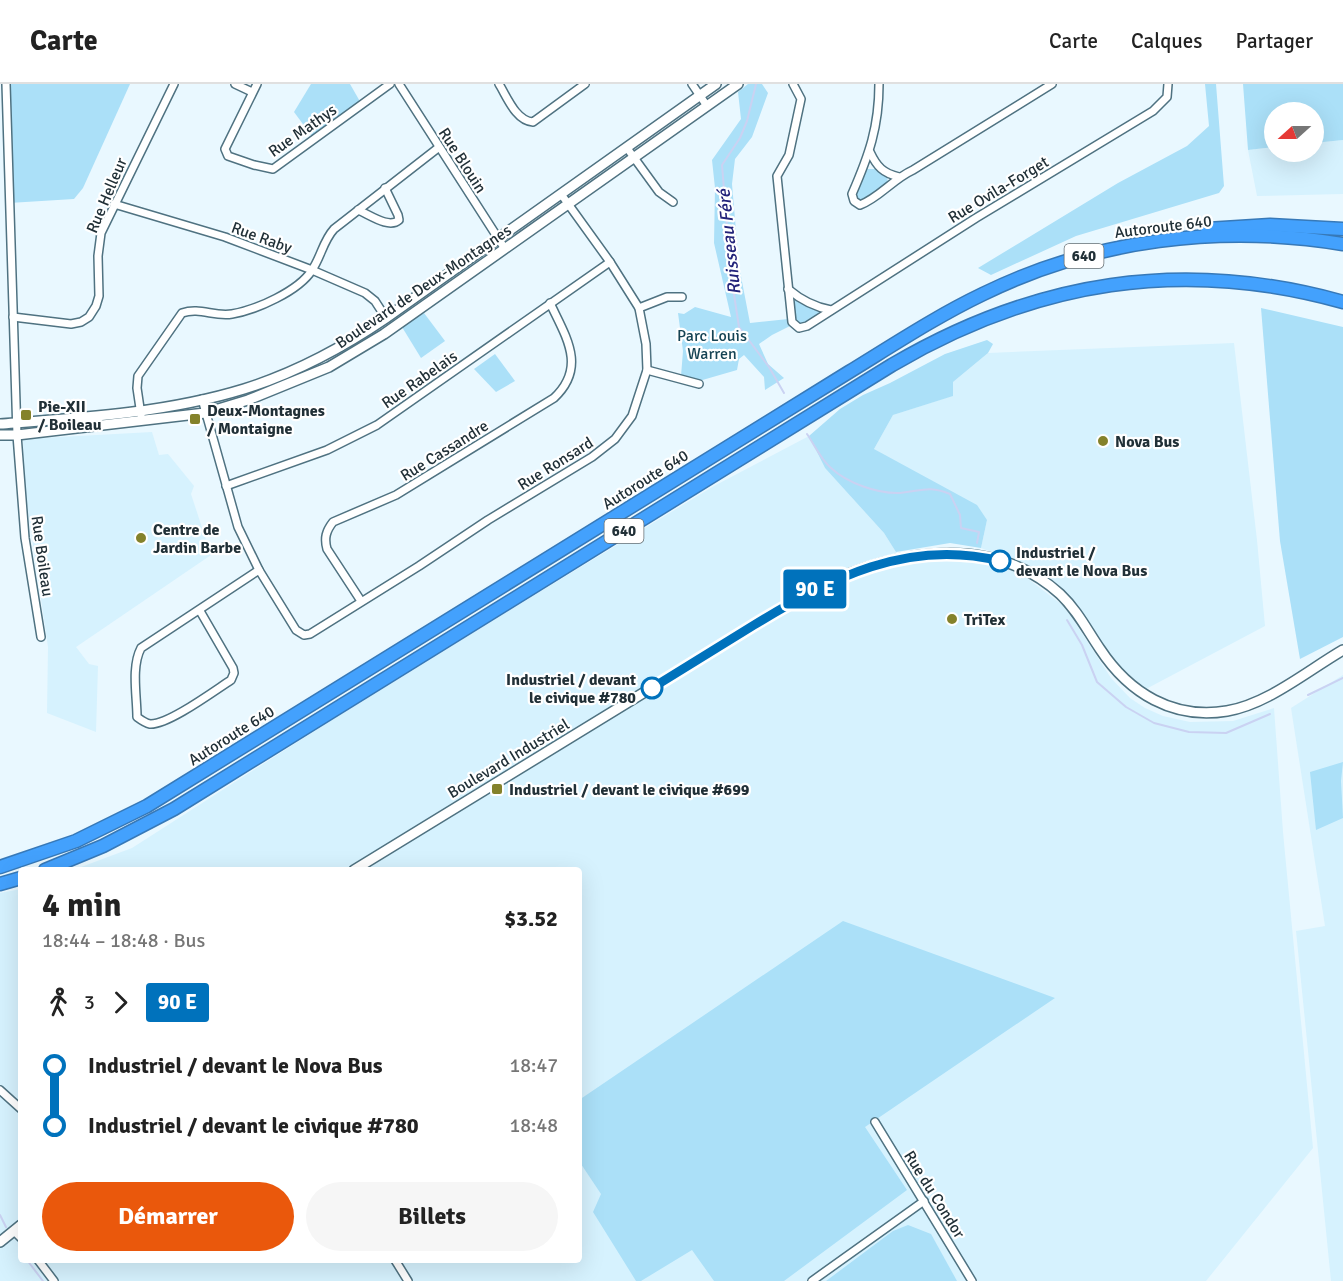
<!DOCTYPE html>
<html lang="fr">
<head>
<meta charset="utf-8">
<style>
	:root { --surface:#fff; --page:#f6f6f6; --text:#222; --muted:#767676; --line:#e0e0e0; --accent:#ea580c }
	body { margin:0; font-family:Signika,sans-serif; background:var(--page); color:var(--text); height:100vh; display:flex; flex-direction:column; font-size:22px; white-space:nowrap }
	* { box-sizing:border-box; margin:0 }
	p { font-size:20px; color:var(--muted) }
	.icon { flex:none; width:33px; height:33px; fill:none; stroke:currentColor; stroke-width:2; stroke-linecap:round; stroke-linejoin:round }
	.map { position:relative; flex:1; overflow:hidden }
	.sheet { position:absolute; left:18px; top:783px; width:564px; height:396px; display:flex; flex-direction:column; background:var(--surface); border-radius:6px; box-shadow:0 6px 24px #0002 }
	.sheet>* { flex:none }
	.badge { padding:0 12px; border-radius:4px; font-size:21px; line-height:39px }
	.needle { width:39px; rotate:249deg }
	.buttons { position:absolute; left:1264px; top:18px; display:grid; gap:12px }
	.buttons a { display:grid; place-items:center; width:60px; height:60px; border-radius:50%; background:var(--surface); box-shadow:0 6px 24px #0002; font-size:30px }
	.map>.badge { position:absolute; translate:-50% -50%; box-shadow:0 0 0 3px #fff }
	.legs { display:flex; align-items:center; gap:9px; height:66px; padding:0 24px; font-size:20px }
	.legs p { margin-inline-start:auto }
	.summary { display:flex; align-items:center; justify-content:space-between; height:102px; padding:0 24px }
	h1 { font-size:33px; font-weight:700; line-height:45px }
	.cta { display:flex; gap:12px; margin-top:auto; padding:12px 24px }
	.cta a { flex:1; height:69px; border-radius:36px; background:var(--accent); color:#fff; font-size:24px; font-weight:700; line-height:69px; text-align:center }
	.cta a+a { background:var(--page); color:var(--text) }
	ul { padding:0 24px; list-style:none }
	li { display:flex; align-items:center; gap:21px; height:60px; font-size:22px }
	li i { display:grid; place-items:center; width:9px; height:100%; margin:0 8px; background:currentColor }
	li i::after { content:''; width:15px; height:15px; margin:-8px; border:4px solid; border-radius:50%; background:var(--surface) }
	li p { margin-inline-start:auto }
	li:first-child i { background:linear-gradient(#0000 50%,currentColor 0) }
	li:last-child i { background:linear-gradient(currentColor 50%,#0000 0) }
	header { display:flex; align-items:center; gap:36px; box-sizing:border-box; height:84px; padding:0 30px; background:var(--surface); border-bottom:2px solid var(--line) }
	header strong { font-size:28px }
	nav { display:flex; gap:33px; margin-inline-start:auto; font-size:21px }
	.map>svg:first-child { display:block }
	.built { fill:#d6f2fe }
	.green { fill:#abe0f8 }
	.lines { fill:none; stroke-linecap:round; stroke-linejoin:round }
	.stream { stroke:#cad2f2; stroke-width:2 }
	.street-casing { stroke:#4f7281; stroke-width:10 }
	.secondary-casing { stroke:#4f7281; stroke-width:12 }
	.highway-casing { stroke:#3779b8; stroke-width:15 }
	.street { stroke:#fff; stroke-width:7 }
	.secondary { stroke:#fff; stroke-width:9 }
	.highway { stroke:#43a1fd; stroke-width:12 }
	.line-1-casing { stroke:#fff; stroke-width:14 }
	.line-1 { stroke:#0072bc; stroke-width:9 }
	.poi-dot { fill:#84822b; stroke:#fff; stroke-width:2 }
	.stop-1-dot { fill:#fff; stroke:#0072bc; stroke-width:3 }
	.labels { text-anchor:middle; stroke-width:4.5; stroke-linejoin:round; paint-order:stroke }
	.shield { fill:#fff; stroke:#646e73; stroke-width:1.5 }
	.shield-label { font-size:15px; font-weight:bold; fill:#213037 }
	.street-label { font-size:16px; fill:#213037; stroke:#fff }
	.park-label { font-size:16px; fill:#154354; stroke:#fff }
	.poi-label { font-size:16px; font-weight:bold; fill:#213037; stroke:#fff; text-anchor:start }
	.stop-label { font-size:16px; font-weight:bold; fill:#213037; stroke:#fff; text-anchor:start }
	.water-label { font-size:18px; font-style:italic; fill:#23237a; stroke:#fff }
</style>
</head>
<body>
<header>
<strong>Carte</strong>
<nav><a>Carte</a><a>Calques</a><a>Partager</a></nav>
</header>
<div class="map">
<svg width="1343" height="1197" viewBox="0 0 1343 1197">
	<rect width="100%" height="100%" fill="#e9f8ff"/>
	<g class="built">
		<polygon points="1343,56 1343,110 1257,112 1248,66 1275,63 1275,68 1314,68 1314,59"/>
		<polygon points="1234,259 1257,456 1265,542 1146,605 1119,582 1060,504 1013,476 981,464 987,436 874,365 893,331 952,312 953,298 988,269"/>
		<polygon points="152,348 159,371 168,370 194,402 191,410 211,471 76,563 89,580 98,582 96,648 47,629 48,563 24,399 23,355"/>
		<polygon points="809,352 825,384 884,449 904,480 936,475 966,476 1006,484 1027,494 1061,520 1071,532 1111,594 1130,614 1145,624 1163,632 1190,638 1233,637 1274,624 1283,748 1313,1064 1206,1197 0,1197 0,809 21,805 21,1176 579,1176 579,786 73,786 132,764 324,641 515,523 714,402"/>
		<polygon points="1343,591 1343,1197 1331,1197 1296,847 1325,842 1291,624"/>
	</g>
	<g class="green">
		<polygon points="6,0 130,0 83,104 74,115 9,119"/>
		<polygon points="311,0 350,0 362,21 314,55 294,28"/>
		<polygon points="748,0 762,0 768,9 752,53 735,75 732,100 739,182 750,239 788,235 792,241 772,251 759,260 768,280 784,294 765,306 764,293 744,271 739,275 737,286 699,297 681,292 683,267 678,229 684,230 695,223 731,233 714,159 715,104 712,76 741,35 738,8"/>
		<polygon points="1205,0 1216,0 1224,102 1219,109 1076,152 991,191 978,184 1118,99 1187,62 1209,42"/>
		<polygon points="1243,0 1343,0 1343,56 1314,59 1314,28 1275,28 1275,63 1248,66"/>
		<polygon points="863,85 880,85 887,90 888,102 860,121 852,110"/>
		<polygon points="800,215 818,224 820,231 799,244 791,238 791,217"/>
		<polygon points="1261,224 1343,243 1343,553 1300,575 1280,457"/>
		<polygon points="424,229 445,257 421,274 402,243"/>
		<polygon points="987,256 993,260 988,269 953,298 953,312 893,331 874,365 977,421 987,436 981,464 950,459 896,468 884,449 825,384 809,352 840,325 863,311 890,299 945,270"/>
		<polygon points="495,270 515,297 496,308 474,285"/>
		<polygon points="1343,678 1341,697 1343,734 1316,746 1310,688"/>
		<polygon points="843,837 1055,914 865,1043 907,1106 784,1197 714,1197 692,1166 641,1197 636,1197 593,1128 601,1110 579,1077 579,1016"/>
		<polygon points="908,1141 931,1150 957,1197 826,1197 893,1147"/>
	</g>
	<g class="lines">
		<g class="stream">
			<polyline points="756,0 747,37 740,54 722,81 731,191 739,243 769,283 784,309"/>
			<path d="M807 350C814 360 821 376 831 384 847 399 878 410 900 409 922 407 928 401 950 410L960 431 961 444 979 448 977 459"/>
			<polyline points="1067,536 1082,561 1097,598 1126,623 1154,639 1189,648 1226,649 1270,630"/>
			<polyline points="1308,611 1343,594"/>
			<polyline points="0,1131 6,1143"/>
			<polyline points="27,1176 43,1197"/>
		</g>
		<g class="street-casing">
			<g id="street">
				<polyline points="6,0 17,351 25,454 41,553"/>
				<polyline points="235,0 252,8"/>
				<polyline points="257,0 225,65 228,72 254,81 273,85 390,0"/>
				<polyline points="399,0 505,165"/>
				<path d="M499 0C507 13 516 37 533 38L585 0"/>
				<polyline points="692,0 707,22"/>
				<polyline points="793,0 801,15 789,71 777,92 792,238 799,244 807,242 976,134 1153,27 1167,13 1168,0"/>
				<path d="M879 0C879 43 869 71 852 110L854 117 860 121C879 114 893 95 913 86L1052 0"/>
				<polyline points="627,64 659,108 673,118"/>
				<path d="M870 68C877 83 883 89 899 93"/>
				<polyline points="114,120 225,153 312,186 365,209 375,217 386,234"/>
				<path d="M358 126C370 131 389 145 399 136L398 131 385 104"/>
				<path d="M788 205C801 216 814 223 831 226"/>
				<polyline points="639,224 667,213 682,213"/>
				<polyline points="13,233 71,240 81,238 89,233 96,222 99,212 98,172 101,149 174,0"/>
				<polyline points="647,286 699,300"/>
				<polyline points="202,315 238,443 259,486 296,546 304,551 310,550 419,482 488,436 592,373 615,355 632,332 647,286 646,260 639,224 610,178 561,110"/>
				<path d="M141 331 137 304 138 292 182 229C200 223 214 233 232 230 256 226 299 207 312 186 321 173 323 157 334 145L438 64"/>
				<polyline points="226,402 327,366 377,341 610,178"/>
				<path d="M361 517 327 465C324 454 326 447 333 438L396 411 554 314C587 283 566 253 550 219"/>
				<path d="M200 527 233 584 234 589 231 596C214 607 168 641 150 640 145 639 141 636 137 633 137 612 131 583 141 564L259 486"/>
				<polyline points="0,1006 21,1025"/>
				<polyline points="875,1038 972,1197"/>
				<polyline points="14,1147 21,1154"/>
				<polyline points="38,1176 54,1197"/>
				<polyline points="395,1176 408,1197"/>
				<polyline points="812,1197 924,1117"/>
			</g>
		</g>
		<g class="secondary-casing">
			<g id="secondary">
				<path d="M0 340C81 334 166 329 244 305 295 289 342 264 386 234L716 0"/>
				<polyline points="0,351 17,351 205,329 248,316 329,283 384,250 738,0"/>
				<path d="M354 786 800 513C878 470 986 443 1060 510 1077 526 1087 546 1100 565 1129 609 1173 636 1227 627 1268 620 1307 587 1343 566"/>
				<polyline points="0,1158 21,1141"/>
			</g>
		</g>
		<g class="highway-casing">
			<g id="highway">
				<polyline points="1207,145 1270,141 1343,145"/>
				<path d="M0 783 76 757 147 722 849 288C893 261 937 232 983 210 1095 155 1221 140 1343 160"/>
				<path d="M45 786 103 762 174 725 892 281C1035 197 1182 173 1343 218"/>
				<polyline points="0,800 21,794"/>
			</g>
		</g>
		<use href="#street" class="street"/>
		<use href="#secondary" class="secondary"/>
		<use href="#highway" class="highway"/>
	</g>
	<g class="lines">
		<g class="line-1-casing">
			<path id="line-1" d="M652 604C686 583 720 562 754 541 831 494 908 454 1000 477"/>
		</g>
		<use href="#line-1" class="line-1"/>
	</g>
	<g class="poi-dot">
		<rect x="20" y="325" width="12" height="12" rx="3"/>
		<rect x="189" y="329" width="12" height="12" rx="3"/>
		<circle cx="1103" cy="357" r="6"/>
		<circle cx="141" cy="454" r="6"/>
		<circle cx="952" cy="535" r="6"/>
		<rect x="491" y="699" width="12" height="12" rx="3"/>
	</g>
	<g class="stop-1-dot">
		<circle cx="1000" cy="477" r="10"/>
		<circle cx="652" cy="604" r="10"/>
	</g>
	<g class="labels">
		<g class="shield">
			<rect x="1064.5" y="160" width="39" height="24" rx="4.5"/>
			<rect x="604.5" y="435" width="39" height="24" rx="4.5"/>
		</g>
		<g class="shield-label">
			<text x="1084" y="177">640</text>
			<text x="624" y="452">640</text>
		</g>
		<g class="street-label">
			<text transform="translate(302 46) rotate(-35)" y="6">Rue Mathys</text>
			<text transform="translate(463 76) rotate(57)" y="6">Rue Blouin</text>
			<text transform="translate(998 105) rotate(-31)" y="6">Rue Ovila-Forget</text>
			<text transform="translate(106 111) rotate(-67)" y="6">Rue Helleur</text>
			<text transform="translate(1163 142) rotate(-7)" y="6">Autoroute 640</text>
			<text transform="translate(262 153) rotate(20)" y="6">Rue Raby</text>
			<text transform="translate(423 202) rotate(-34)" y="6">Boulevard de Deux-Montagnes</text>
			<text transform="translate(419 295) rotate(-35)" y="6">Rue Rabelais</text>
			<text transform="translate(444 366) rotate(-32)" y="6">Rue Cassandre</text>
			<text transform="translate(555 379) rotate(-32)" y="6">Rue Ronsard</text>
			<text transform="translate(645 395) rotate(-32)" y="6">Autoroute 640</text>
			<text transform="translate(43 472) rotate(82)" y="6">Rue Boileau</text>
			<text transform="translate(231 651) rotate(-32)" y="6">Autoroute 640</text>
			<text transform="translate(508 674) rotate(-31)" y="6">Boulevard Industriel</text>
			<text transform="translate(935 1110) rotate(58)" y="6">Rue du Condor</text>
		</g>
		<g class="park-label">
			<text x="712" y="257">Parc Louis<tspan x="712" dy="18">Warren</tspan></text>
		</g>
		<g class="poi-label">
			<text x="38" y="328">Pie-XII<tspan x="38" dy="18">/ Boileau</tspan></text>
			<text x="207" y="332">Deux-Montagnes<tspan x="207" dy="18">/ Montaigne</tspan></text>
			<text x="1115" y="363">Nova Bus</text>
			<text x="153" y="451">Centre de<tspan x="153" dy="18">Jardin Barbe</tspan></text>
			<text x="964" y="541">TriTex</text>
			<text x="509" y="711">Industriel / devant le civique #699</text>
		</g>
		<g class="stop-label">
			<text x="1016" y="474">Industriel /<tspan x="1016" dy="18">devant le Nova Bus</tspan></text>
			<text x="636" y="601" text-anchor="end">Industriel / devant<tspan x="636" dy="18">le civique #780</tspan></text>
		</g>
		<g class="water-label">
			<text transform="translate(729 158) rotate(-96)" y="6">Ruisseau Féré</text>
		</g>
	</g>
</svg>
<div class="buttons">
<a><svg class="needle" viewBox="-14 -14 28 28"><path d="M0-13l5 13h-10z" fill="#e53935"/><path d="M0 13l5-13h-10z" fill="#767676"/></svg></a>
</div>
<b class="badge" style="left:815px;top:505px;background:#0072bc;color:#fff">90 E</b>
<section class="sheet">
<div class="summary"><div><h1>4 min</h1><p>18:44 – 18:48 · Bus</p></div><b>$3.52</b></div>
<div class="legs"><svg class="icon" aria-label="walk" viewBox="0 0 24 24"><circle cx="13" cy="4" r="2"/><path d="M13 8l-2 6 4 7M11 14l-3 7M7 12l3-4h3l4 4"/></svg>3<svg class="icon" aria-label="forward" viewBox="0 0 24 24"><path d="M9 5l7 7-7 7"/></svg><b class="badge" style="background:#0072bc;color:#fff">90 E</b></div>
<ul>
<li><i style="color:#0072bc"></i><b>Industriel / devant le Nova Bus</b><p>18:47</p></li>
<li><i style="color:#0072bc"></i><b>Industriel / devant le civique #780</b><p>18:48</p></li>
</ul>
<div class="cta"><a>Démarrer</a><a>Billets</a></div>
</section>
</div>
</body>
</html>
